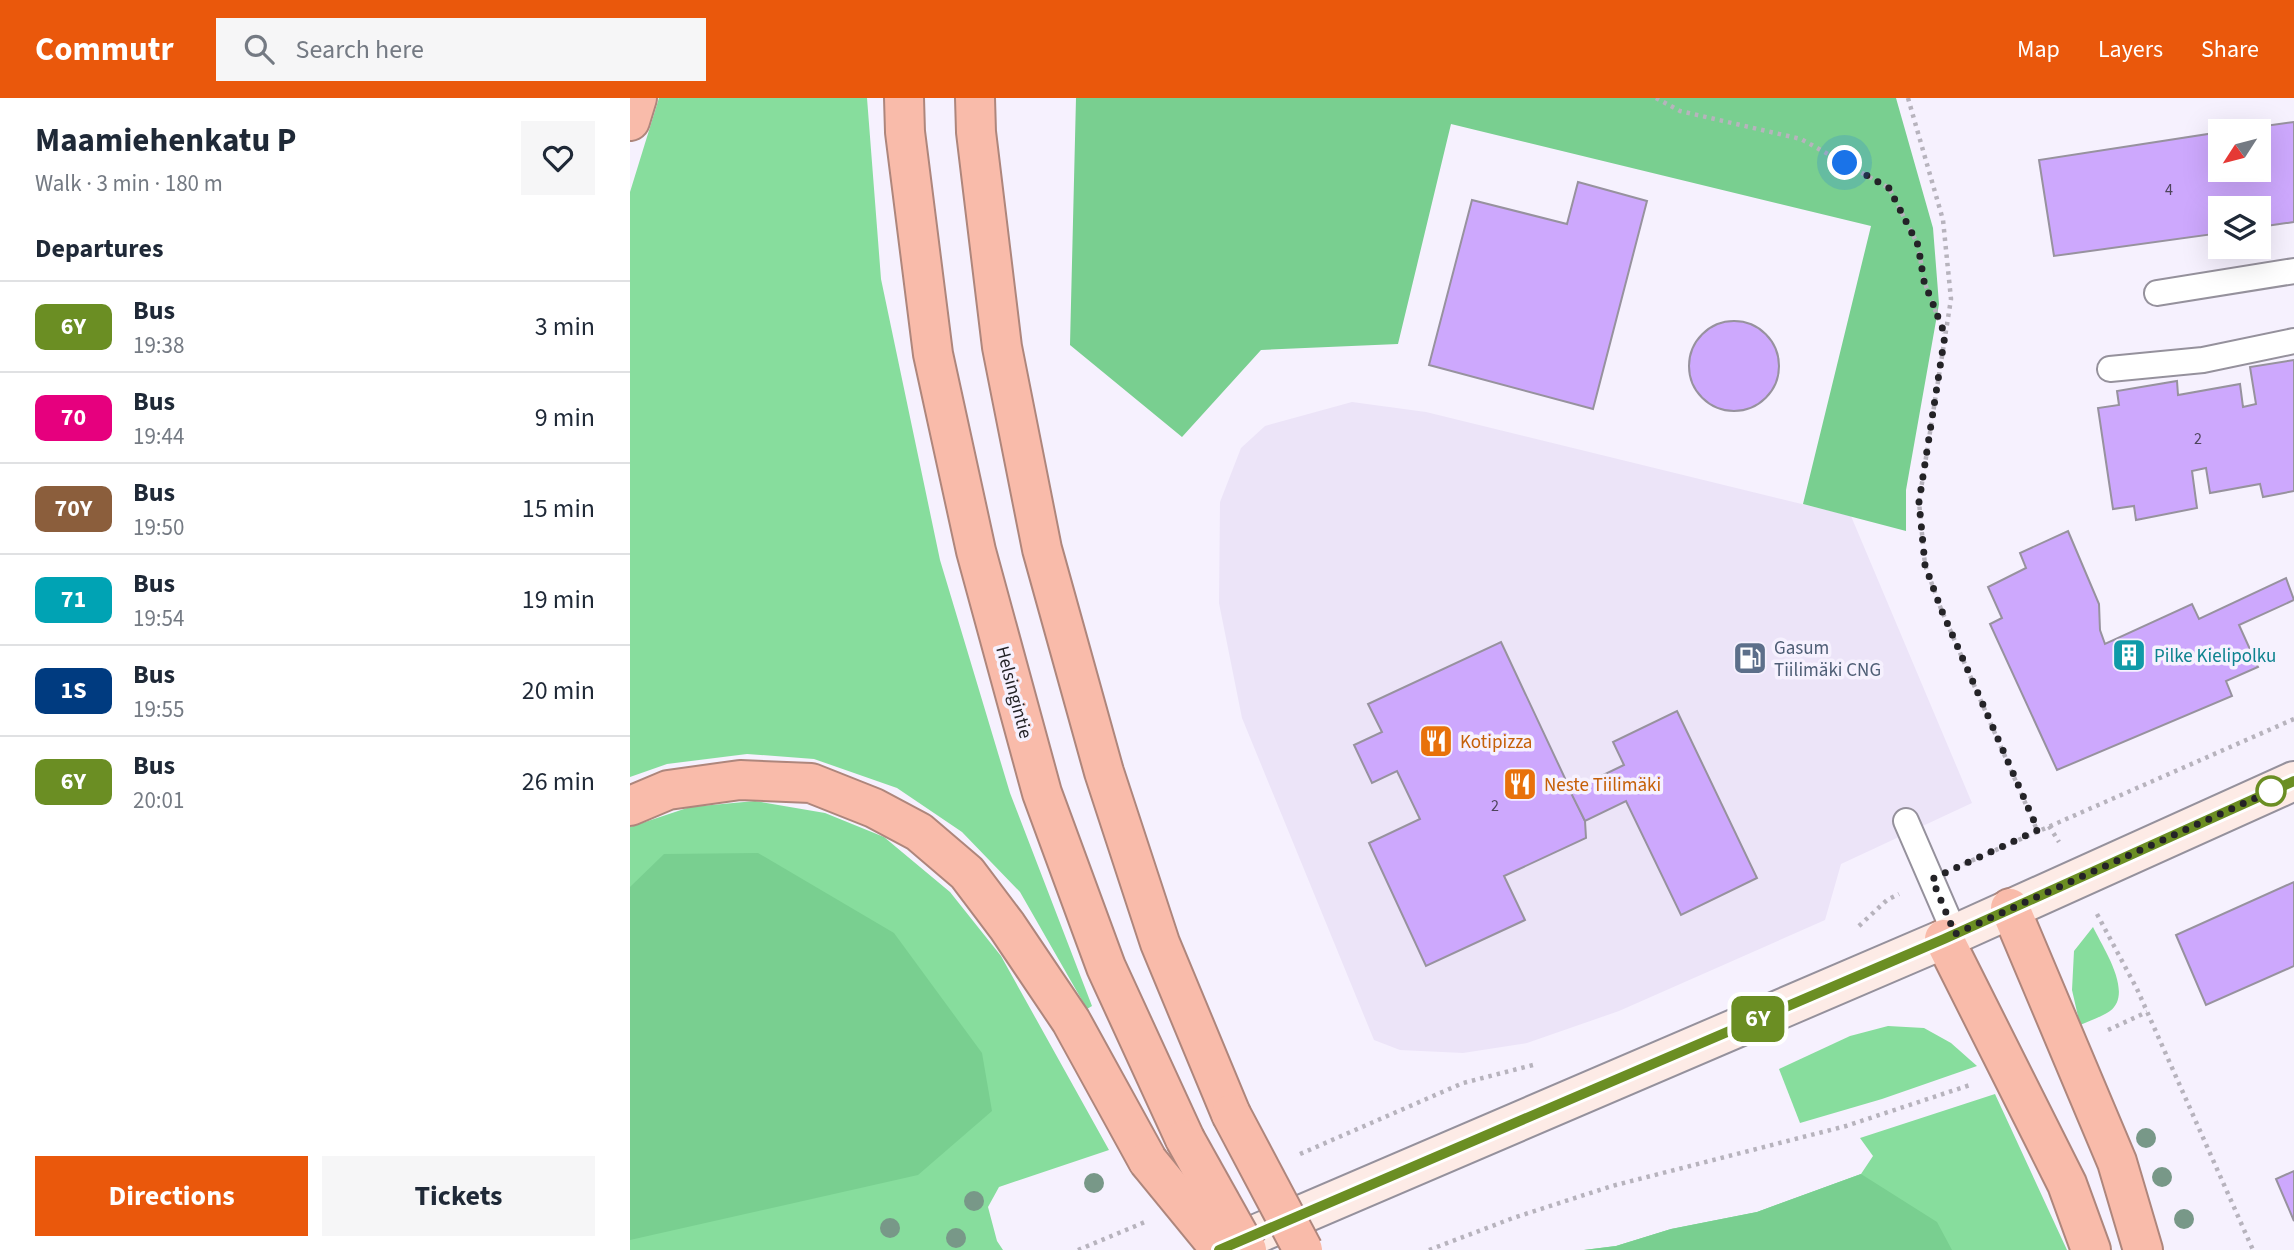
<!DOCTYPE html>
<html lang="en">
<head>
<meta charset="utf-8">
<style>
	:root { --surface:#fff; --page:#f6f6f7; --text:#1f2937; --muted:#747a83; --line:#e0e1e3; --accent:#ea580c }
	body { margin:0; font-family:"Source Sans 3",sans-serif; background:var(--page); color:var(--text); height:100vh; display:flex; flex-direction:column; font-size:26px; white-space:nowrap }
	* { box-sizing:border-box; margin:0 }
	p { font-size:23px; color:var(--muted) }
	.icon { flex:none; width:38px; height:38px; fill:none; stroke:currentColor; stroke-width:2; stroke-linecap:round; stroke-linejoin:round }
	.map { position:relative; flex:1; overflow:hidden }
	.details { display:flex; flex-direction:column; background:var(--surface); width:630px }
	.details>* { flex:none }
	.badge { padding:0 14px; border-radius:10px; font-size:24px; line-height:46px }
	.needle { width:46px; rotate:234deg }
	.controls { position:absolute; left:1578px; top:21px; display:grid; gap:14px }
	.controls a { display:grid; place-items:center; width:63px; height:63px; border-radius:0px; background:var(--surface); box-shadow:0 7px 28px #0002; font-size:35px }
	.you { position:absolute; width:35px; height:35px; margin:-18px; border:5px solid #fff; border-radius:50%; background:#1a73e8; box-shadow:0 0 0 10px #1a73e833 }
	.map>.badge { position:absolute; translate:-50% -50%; box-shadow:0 0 0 4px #fff }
	h2 { padding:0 35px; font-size:26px; line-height:63px }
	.round { display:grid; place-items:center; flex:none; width:74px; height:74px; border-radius:0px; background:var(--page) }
	.head { display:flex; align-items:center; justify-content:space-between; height:119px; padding:0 35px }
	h1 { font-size:33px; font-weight:700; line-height:52px }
	.primary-button { display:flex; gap:14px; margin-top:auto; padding:14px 35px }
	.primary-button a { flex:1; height:80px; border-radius:0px; background:var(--accent); color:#fff; font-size:28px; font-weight:700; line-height:80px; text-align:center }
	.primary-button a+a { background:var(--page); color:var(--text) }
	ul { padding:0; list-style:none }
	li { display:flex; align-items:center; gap:21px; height:91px; padding:0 35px; border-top:2px solid var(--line) }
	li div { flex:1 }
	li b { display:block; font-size:26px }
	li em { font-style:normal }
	li .badge { min-width:77px; font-weight:700; text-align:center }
	header { display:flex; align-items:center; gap:42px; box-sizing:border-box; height:98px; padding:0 35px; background:var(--accent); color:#fff }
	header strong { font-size:33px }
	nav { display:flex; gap:38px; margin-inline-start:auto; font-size:24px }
	.search { width:490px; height:63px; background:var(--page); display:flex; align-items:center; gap:18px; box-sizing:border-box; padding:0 24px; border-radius:0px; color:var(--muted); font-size:26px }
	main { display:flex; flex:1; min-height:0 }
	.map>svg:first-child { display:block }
	.built { fill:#ece4f8 }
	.green { fill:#87dd9d }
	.forest { fill:#79cf90 }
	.building { fill:#cda8fd; stroke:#97929e; stroke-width:2 }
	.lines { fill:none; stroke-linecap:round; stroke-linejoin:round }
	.lane-casing { stroke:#95919c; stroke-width:28 }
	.secondary-casing { stroke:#95919c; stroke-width:42 }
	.highway-casing { stroke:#ae867c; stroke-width:42 }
	.path { stroke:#b7b3bd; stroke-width:4.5; stroke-dasharray:3.5 5; stroke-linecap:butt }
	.lane { stroke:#fff; stroke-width:24 }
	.secondary { stroke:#fdebe6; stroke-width:38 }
	.highway { stroke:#f9bbaa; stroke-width:38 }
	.highway-bridge-casing { stroke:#ae867c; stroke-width:42; stroke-linecap:butt }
	.highway-bridge { stroke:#f9bbaa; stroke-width:38 }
	.tree { fill:#789888 }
	.line-casing { stroke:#fff; stroke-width:16 }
	.line { stroke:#6b8e23; stroke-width:10 }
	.walk { stroke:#242327; stroke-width:7; stroke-dasharray:0 12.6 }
	.stop-dot { fill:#fff; stroke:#6b8e23; stroke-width:3.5 }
	.labels { text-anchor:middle; stroke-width:7; stroke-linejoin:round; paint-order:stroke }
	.number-label { font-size:16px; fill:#4e445c }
	.service-label { font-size:19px; fill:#4e5e75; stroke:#f6f1fe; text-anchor:start }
	.culture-label { font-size:19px; fill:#0d838f; stroke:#f6f1fe; text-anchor:start }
	.street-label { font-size:19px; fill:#242327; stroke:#f6f1fe }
	.food-label { font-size:19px; fill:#c56008; stroke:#f6f1fe; text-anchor:start }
</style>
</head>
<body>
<header>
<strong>Commutr</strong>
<div class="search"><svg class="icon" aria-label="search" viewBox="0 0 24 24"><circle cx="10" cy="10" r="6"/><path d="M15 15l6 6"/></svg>Search here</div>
<nav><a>Map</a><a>Layers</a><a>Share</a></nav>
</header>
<main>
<section class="details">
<div class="head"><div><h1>Maamiehenkatu P</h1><p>Walk · 3 min · 180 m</p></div><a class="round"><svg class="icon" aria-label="heart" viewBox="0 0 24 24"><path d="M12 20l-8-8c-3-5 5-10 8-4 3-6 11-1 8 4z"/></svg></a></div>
<h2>Departures</h2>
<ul>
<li><span class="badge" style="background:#6b8e23;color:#fff">6Y</span><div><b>Bus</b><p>19:38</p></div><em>3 min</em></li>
<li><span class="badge" style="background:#e6007e;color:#fff">70</span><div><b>Bus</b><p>19:44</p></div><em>9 min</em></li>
<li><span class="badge" style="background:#8b5e3c;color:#fff">70Y</span><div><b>Bus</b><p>19:50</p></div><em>15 min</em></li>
<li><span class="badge" style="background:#00a3b4;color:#fff">71</span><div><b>Bus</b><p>19:54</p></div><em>19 min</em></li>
<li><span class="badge" style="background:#003b80;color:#fff">1S</span><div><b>Bus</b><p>19:55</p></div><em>20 min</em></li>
<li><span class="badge" style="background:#6b8e23;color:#fff">6Y</span><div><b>Bus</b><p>20:01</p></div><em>26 min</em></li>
</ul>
<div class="primary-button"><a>Directions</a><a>Tickets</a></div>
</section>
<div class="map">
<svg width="1664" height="1152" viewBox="0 0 1664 1152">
	<rect width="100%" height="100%" fill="#f6f1fe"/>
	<polygon class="built" points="722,304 796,314 1221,418 1342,705 1211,766 1195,822 989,913 897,945 833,955 770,952 744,942 612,620 589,505 590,404 611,350 635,328"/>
	<g class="green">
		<polygon points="29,0 237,0 251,181 310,462 380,695 462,908 457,911 390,794 332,734 267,690 184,661 117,656 37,666 0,679 0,94"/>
		<polygon points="125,703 195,715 254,739 320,794 371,858 479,1052 369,1089 358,1109 367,1143 373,1152 0,1152 0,729 60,709"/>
		<path d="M1463 829C1473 850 1504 895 1480 913 1471 919 1459 923 1450 927L1442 892 1444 853Z"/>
		<polygon points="1258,928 1294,930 1321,945 1347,968 1252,1001 1170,1025 1149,971 1220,938"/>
		<polygon points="1365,996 1437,1152 954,1152 986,1148 1041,1131 1127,1114 1231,1076 1243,1058 1230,1040"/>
	</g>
	<g class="forest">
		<polygon points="446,0 1266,0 1303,130 1309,206 1276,392 1276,433 1173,406 1241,128 821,26 768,246 631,252 552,339 440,247"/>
		<polygon points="128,755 264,835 352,955 362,1013 288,1077 0,1142 0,789 34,756"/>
		<polygon points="1231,1076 1307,1124 1322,1152 954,1152 986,1148 1041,1131 1127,1114"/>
	</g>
	<g class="building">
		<polygon points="1664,24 1664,124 1629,129 1629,110 1591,110 1591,135 1424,158 1409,62 1591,34 1591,72 1629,72 1629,33 1599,33"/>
		<polygon points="948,84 1017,103 963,311 799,267 842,102 937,126"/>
		<circle cx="1104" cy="268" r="45"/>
		<polygon points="1664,262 1664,393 1633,399 1630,386 1580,395 1576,370 1562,373 1567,410 1506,422 1504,408 1483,411 1468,310 1489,307 1487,293 1547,283 1548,297 1610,286 1613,309 1626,306 1620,269"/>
		<polygon points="1438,433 1469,506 1470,532 1475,546 1562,506 1569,521 1656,480 1664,502 1609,527 1628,569 1596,583 1602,598 1427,672 1360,526 1372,520 1358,489 1396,470 1390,455"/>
		<polygon points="871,544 955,723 956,740 874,778 895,822 796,868 739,745 790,721 767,673 742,685 724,647 752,634 738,606"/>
		<polygon points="1047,613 1127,780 1051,817 996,703 955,723 940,693 994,667 983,644"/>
		<polygon points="1664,784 1664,868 1576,907 1546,837"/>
		<polygon points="1664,1073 1664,1123 1646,1081"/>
	</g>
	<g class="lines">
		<g class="lane-casing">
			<g id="lane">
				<polyline points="1527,195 1664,173"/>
				<polyline points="1480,271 1573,262 1664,243"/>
				<polyline points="1276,723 1325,836"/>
			</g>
		</g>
		<g class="secondary-casing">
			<polyline id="secondary" points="589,1152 1314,841 1664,683"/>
		</g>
		<g class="highway-casing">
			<g id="highway">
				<polyline points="274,0 275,34 303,256 346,453 412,695 476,869 555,1041"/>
				<polyline points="345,0 346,34 372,249 412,451 474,674 530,845 601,1016"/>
				<polyline points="0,23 7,0"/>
				<polyline points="0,708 38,692 110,682 181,685 244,710 289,734 337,775 377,828 441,923 518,1063"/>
				<polyline points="1380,810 1487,1064 1513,1152"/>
				<polyline points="1314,841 1437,1086 1461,1152"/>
			</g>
		</g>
		<g class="path">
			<polyline points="1026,0 1050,13 1171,41 1259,90 1288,147 1294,183 1314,235"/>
			<polyline points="1278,0 1313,122 1321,201 1289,404 1295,467 1311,511 1407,732"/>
			<polyline points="1419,728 1429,744"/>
			<polyline points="1334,766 1664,621"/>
			<polyline points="1467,816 1507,891 1623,1152"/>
			<polyline points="1229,828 1257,802 1269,796"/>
			<polyline points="1478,932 1517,914"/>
			<polyline points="670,1056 833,985 903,967"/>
			<polyline points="448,1152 515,1124"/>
			<polyline points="799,1152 883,1120 982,1088 1216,1028 1340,987"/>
		</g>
		<use href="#lane" class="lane"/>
		<use href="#secondary" class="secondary"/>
		<use href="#highway" class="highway"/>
		<g class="highway-bridge-casing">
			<g id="highway-bridge">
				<polyline points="601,1016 673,1152"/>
				<polyline points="555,1041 617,1152"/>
				<polyline points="518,1063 591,1152"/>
			</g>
		</g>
		<use href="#highway-bridge" class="highway-bridge"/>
	</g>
	<g class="tree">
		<circle cx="1516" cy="1040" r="10"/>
		<circle cx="1532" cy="1079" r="10"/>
		<circle cx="464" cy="1085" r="10"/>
		<circle cx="344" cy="1103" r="10"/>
		<circle cx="1554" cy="1121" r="10"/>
		<circle cx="260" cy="1130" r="10"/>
		<circle cx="326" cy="1140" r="10"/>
	</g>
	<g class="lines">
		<g class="line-casing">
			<polyline id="line" points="589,1152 1314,841 1664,683"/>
		</g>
		<use href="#line" class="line"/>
		<polyline class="walk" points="1215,65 1259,90 1288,147 1294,183 1315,237 1289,404 1295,467 1311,511 1408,732 1302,781 1325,836 1641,693"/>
	</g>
	<defs>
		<g id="building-square" transform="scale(1.75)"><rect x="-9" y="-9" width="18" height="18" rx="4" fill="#0f9aa8" stroke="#f6f1fe"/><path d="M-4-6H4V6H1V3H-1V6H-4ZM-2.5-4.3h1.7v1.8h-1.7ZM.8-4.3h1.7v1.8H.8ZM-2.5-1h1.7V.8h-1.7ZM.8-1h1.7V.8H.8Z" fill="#fff"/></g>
		<g id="fuel-square" transform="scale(1.75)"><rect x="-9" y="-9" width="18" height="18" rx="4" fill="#5c6f8a" stroke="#f6f1fe"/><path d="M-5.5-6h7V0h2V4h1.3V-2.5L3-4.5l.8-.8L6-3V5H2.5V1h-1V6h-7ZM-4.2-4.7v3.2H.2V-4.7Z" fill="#fff"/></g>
		<g id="restaurant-square" transform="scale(1.75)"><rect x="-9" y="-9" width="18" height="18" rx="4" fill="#e8710a" stroke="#f6f1fe"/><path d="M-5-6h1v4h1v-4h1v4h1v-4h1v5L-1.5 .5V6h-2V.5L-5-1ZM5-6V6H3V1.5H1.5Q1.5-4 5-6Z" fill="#fff"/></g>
	</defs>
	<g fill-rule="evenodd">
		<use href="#building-square" x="1499" y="557"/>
		<use href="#fuel-square" x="1120" y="560"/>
		<use href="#restaurant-square" x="806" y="643"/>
		<use href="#restaurant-square" x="890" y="686"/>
	</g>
	<circle class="stop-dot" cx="1641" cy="693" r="14"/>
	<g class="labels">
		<g class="number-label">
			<text x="1539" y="97">4</text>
			<text x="1568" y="346">2</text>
			<text x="865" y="713">2</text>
		</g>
		<g class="service-label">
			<text x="1144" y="556">Gasum<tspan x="1144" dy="22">Tiilimäki CNG</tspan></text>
		</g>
		<g class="culture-label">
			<text x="1524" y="564">Pilke Kielipolku</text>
		</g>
		<g class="street-label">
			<text transform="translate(385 594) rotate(75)" y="7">Helsingintie</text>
		</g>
		<g class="food-label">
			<text x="830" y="650">Kotipizza</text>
			<text x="914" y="693">Neste Tiilimäki</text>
		</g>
	</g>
</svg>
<div class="controls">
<a><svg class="needle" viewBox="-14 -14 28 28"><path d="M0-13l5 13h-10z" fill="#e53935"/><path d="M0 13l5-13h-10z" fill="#747a83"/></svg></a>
<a><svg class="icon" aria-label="layers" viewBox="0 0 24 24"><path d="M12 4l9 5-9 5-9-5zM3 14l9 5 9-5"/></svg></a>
</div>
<div class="you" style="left:1215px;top:65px"></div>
<b class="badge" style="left:1128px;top:921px;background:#6b8e23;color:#fff">6Y</b>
</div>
</main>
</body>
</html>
